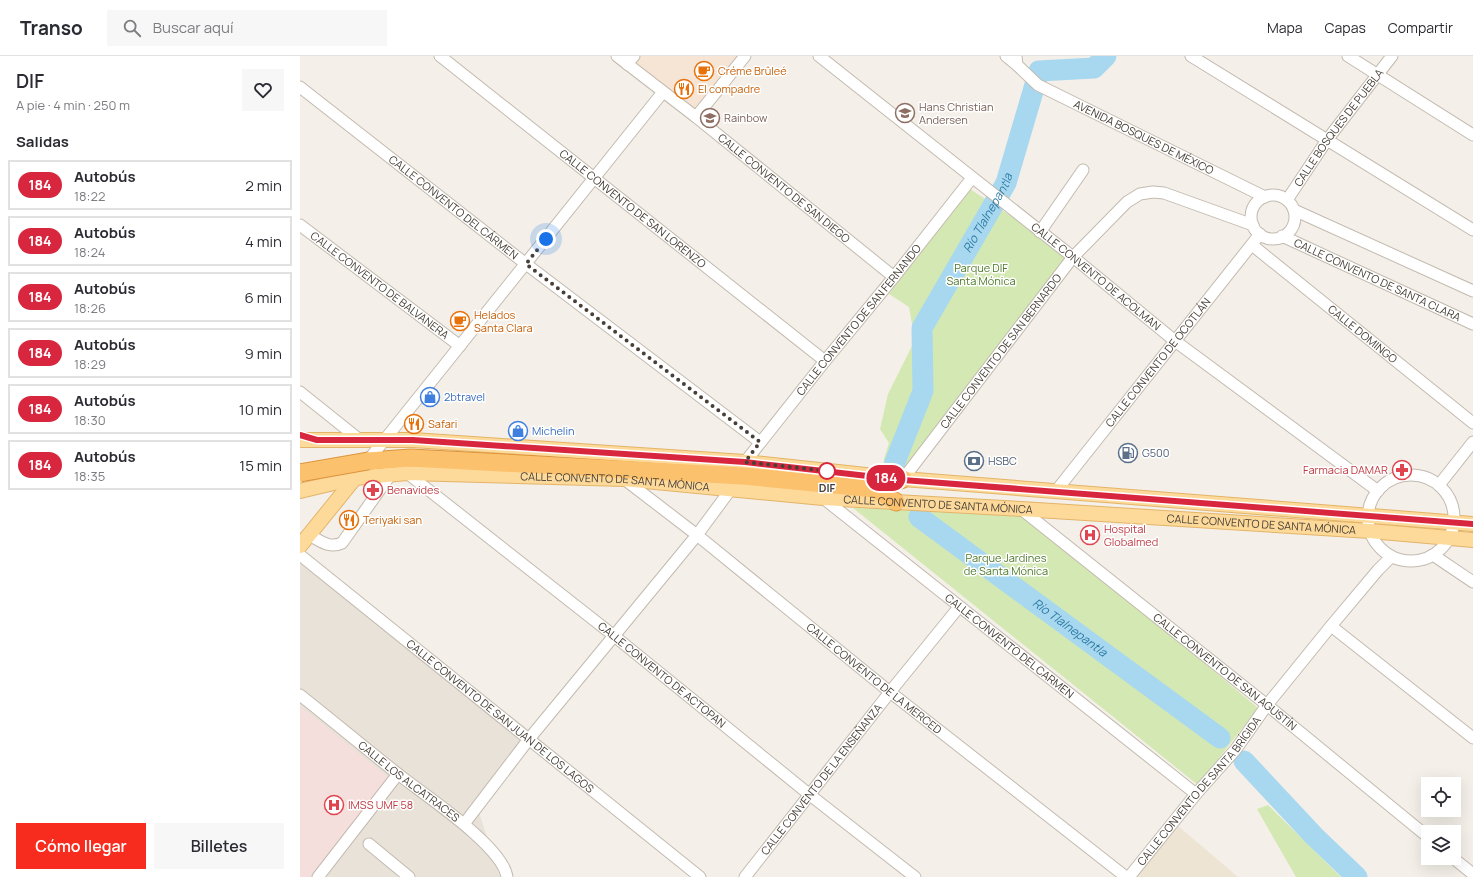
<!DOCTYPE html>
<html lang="es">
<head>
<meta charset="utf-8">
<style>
	:root { --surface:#fff; --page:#f7f7f7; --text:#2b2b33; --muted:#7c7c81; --line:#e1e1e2; --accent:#f72c1e }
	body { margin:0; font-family:Manrope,sans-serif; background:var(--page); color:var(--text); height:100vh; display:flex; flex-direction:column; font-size:15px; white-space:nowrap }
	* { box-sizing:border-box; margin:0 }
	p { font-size:13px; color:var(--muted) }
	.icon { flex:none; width:22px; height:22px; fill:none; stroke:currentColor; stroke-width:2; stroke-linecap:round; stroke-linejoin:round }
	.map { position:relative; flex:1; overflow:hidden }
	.sheet { display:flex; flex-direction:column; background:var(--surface); width:300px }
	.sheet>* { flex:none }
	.badge { padding:0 8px; border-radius:13px; font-size:14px; line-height:26px }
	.buttons { position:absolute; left:1121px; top:721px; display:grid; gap:8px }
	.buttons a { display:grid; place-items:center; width:40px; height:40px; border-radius:0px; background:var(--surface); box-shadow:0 4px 16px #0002; font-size:20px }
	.you { position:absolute; width:20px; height:20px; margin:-10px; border:3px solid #fff; border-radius:50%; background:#1a73e8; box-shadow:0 0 0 6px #1a73e833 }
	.map>.badge { position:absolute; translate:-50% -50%; box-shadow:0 0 0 2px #fff }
	h2 { padding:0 16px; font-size:15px; line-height:36px }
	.round { display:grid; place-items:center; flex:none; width:42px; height:42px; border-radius:0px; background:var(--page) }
	.headline { display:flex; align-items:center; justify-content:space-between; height:68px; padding:0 16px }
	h1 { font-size:19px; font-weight:600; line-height:30px }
	.cta { display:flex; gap:8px; margin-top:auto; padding:8px 16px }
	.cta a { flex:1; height:46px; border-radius:0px; background:var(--accent); color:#fff; font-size:16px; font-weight:600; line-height:46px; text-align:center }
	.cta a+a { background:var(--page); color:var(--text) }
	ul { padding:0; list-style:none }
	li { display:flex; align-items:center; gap:12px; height:50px; margin:0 8px 6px; padding:0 8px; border:2px solid var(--line); border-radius:0px }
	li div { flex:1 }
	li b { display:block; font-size:15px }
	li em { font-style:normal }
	li .badge { min-width:44px; font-weight:700; text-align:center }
	header { display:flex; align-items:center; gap:24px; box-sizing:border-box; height:56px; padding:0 20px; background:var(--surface); border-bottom:1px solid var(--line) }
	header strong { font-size:19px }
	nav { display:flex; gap:22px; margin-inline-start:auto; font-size:14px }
	.search { width:280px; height:36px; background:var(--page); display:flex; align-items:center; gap:10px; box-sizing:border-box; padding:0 14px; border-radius:0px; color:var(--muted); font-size:15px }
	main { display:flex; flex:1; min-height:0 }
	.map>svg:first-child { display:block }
	.residential { fill:#e8e2d8 }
	.commercial { fill:#f6e5d5 }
	.education { fill:#ede4d4 }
	.medical { fill:#f5dfdd }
	.green { fill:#d4e8b3 }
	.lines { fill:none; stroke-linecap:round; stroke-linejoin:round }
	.river { stroke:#a7d8f0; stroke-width:21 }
	.minor-casing { stroke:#c3baaf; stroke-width:13 }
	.major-casing { stroke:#e3b469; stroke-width:16 }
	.highway-casing { stroke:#dc943c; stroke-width:19 }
	.minor { stroke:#fff; stroke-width:11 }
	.major { stroke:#fdd99a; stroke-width:14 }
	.highway { stroke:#fcc16d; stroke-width:17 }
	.highway-bridge-casing { stroke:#dc943c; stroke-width:19; stroke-linecap:butt }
	.highway-bridge { stroke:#fcc16d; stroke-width:17 }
	.line-casing { stroke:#fff; stroke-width:9 }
	.line { stroke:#d7263d; stroke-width:6 }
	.walk { stroke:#484038; stroke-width:4; stroke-dasharray:0 7.2 }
	.stop-dot { fill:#fff; stroke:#d7263d; stroke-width:2 }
	.labels { text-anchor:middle; stroke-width:3; stroke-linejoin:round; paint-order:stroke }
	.food-label { font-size:11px; fill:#c56008; stroke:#fff; text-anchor:start }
	.education-label { font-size:11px; fill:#785e54; stroke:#fff; text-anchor:start }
	.street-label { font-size:11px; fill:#484038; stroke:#fff }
	.park-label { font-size:11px; fill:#4f7a2b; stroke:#fff }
	.shop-label { font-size:11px; fill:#366cbe; stroke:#fff; text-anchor:start }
	.service-label { font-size:11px; fill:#4e5e75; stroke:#fff; text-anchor:start }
	.health-label { font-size:11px; fill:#be3a42; stroke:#fff; text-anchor:start }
	.stop-label { font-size:11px; font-weight:bold; fill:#484038; stroke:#fff }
	.water-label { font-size:12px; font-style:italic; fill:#2e7ba4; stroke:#fff }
</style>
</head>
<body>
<header>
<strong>Transo</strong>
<div class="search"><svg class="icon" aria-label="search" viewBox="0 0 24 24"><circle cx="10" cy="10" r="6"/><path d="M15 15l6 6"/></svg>Buscar aquí</div>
<nav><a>Mapa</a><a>Capas</a><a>Compartir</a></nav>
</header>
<main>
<section class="sheet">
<div class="headline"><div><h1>DIF</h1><p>A pie · 4 min · 250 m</p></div><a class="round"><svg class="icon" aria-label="heart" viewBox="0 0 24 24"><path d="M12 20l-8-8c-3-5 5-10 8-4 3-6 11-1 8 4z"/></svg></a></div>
<h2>Salidas</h2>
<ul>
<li><span class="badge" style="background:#d7263d;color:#fff">184</span><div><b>Autobús</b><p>18:22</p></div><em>2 min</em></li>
<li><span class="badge" style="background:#d7263d;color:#fff">184</span><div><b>Autobús</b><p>18:24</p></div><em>4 min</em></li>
<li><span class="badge" style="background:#d7263d;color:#fff">184</span><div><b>Autobús</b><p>18:26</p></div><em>6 min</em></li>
<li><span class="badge" style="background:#d7263d;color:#fff">184</span><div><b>Autobús</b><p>18:29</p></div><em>9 min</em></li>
<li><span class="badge" style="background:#d7263d;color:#fff">184</span><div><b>Autobús</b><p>18:30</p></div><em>10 min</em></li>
<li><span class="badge" style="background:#d7263d;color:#fff">184</span><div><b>Autobús</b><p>18:35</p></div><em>15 min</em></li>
</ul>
<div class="cta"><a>Cómo llegar</a><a>Billetes</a></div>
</section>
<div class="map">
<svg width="1173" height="821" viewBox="0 0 1173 821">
	<rect width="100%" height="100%" fill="#f4f0e9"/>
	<polygon class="residential" points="0,502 224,685 177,750 200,821 0,821"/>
	<polygon class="commercial" points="334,0 445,0 396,61 327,8"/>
	<polygon class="education" points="870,763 938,821 824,821"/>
	<polygon class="medical" points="0,650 89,722 11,821 0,821"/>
	<g class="green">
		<polygon points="670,133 773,201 607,411 596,416 583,412 584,403 589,387 580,373 588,338 615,284 609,251 589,238"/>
		<polygon points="553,452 722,455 958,652 898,729"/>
		<polygon points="968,749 1041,821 996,821 957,753"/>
	</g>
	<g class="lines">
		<g class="river">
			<path id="s1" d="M595 406 623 335 622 272 706 127 739 15 794 12 806 0"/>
			<path id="s2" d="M619 461 920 682"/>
			<polyline points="944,705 1014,780 1057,821"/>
		</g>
		<g class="minor-casing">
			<g id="minor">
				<path id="s3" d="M140 0 525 305"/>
				<path id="s4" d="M317 0 396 61 594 221"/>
				<path id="s5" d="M519 0 773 201 875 285 1078 435"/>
				<polyline points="706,0 717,9"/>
				<path id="s6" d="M716 0 717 9 738 29 965 141"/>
				<polyline points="891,0 1173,174"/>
				<polyline points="1048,0 1173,79"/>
				<polyline points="327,8 334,0"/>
				<path id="s7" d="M0 31 226 208 460 386"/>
				<polyline points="396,61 445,0"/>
				<circle cx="973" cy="161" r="22"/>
				<path id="s8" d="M987 144 1027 84 1092 0"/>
				<polyline points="994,154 1173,235"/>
				<path id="s9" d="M0 169 160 290"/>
				<polyline points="740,176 783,114"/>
				<path id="s10" d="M982 180 1173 268"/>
				<path id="s11" d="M952 189 1173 367"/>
				<polyline points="0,336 60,384"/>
				<path id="s12" d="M445 406 525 305 594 221 672 122"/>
				<polyline points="66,407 363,36"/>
				<path id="s13" d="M107 417 313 579 510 739 615 821"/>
				<circle cx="1111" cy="462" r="43"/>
				<path id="s14" d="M324 423 397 479 590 636 826 821"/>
				<path id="s15" d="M603 423 773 201 827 146 840 138 853 136 864 137 953 169"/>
				<polyline points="1139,429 1173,386"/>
				<path id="s16" d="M756 435 960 178"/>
				<path id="s17" d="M523 442 896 738"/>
				<path id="s18" d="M721 453 967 649 1128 781"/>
				<path d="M9 479C21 485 29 493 42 487L91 418"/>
				<path id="s19" d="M0 499 400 821"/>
				<polyline points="1133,499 1173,526"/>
				<polyline points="1031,570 1173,682"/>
				<path id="s20" d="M0 639C33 665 65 692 98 718 123 738 203 790 207 821"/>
				<polyline points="164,768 229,683 397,479 431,433"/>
				<polyline points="69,788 109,821"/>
				<polyline points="1153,802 1173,818"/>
				<polyline points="18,821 98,718"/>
				<path id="s21" d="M445 821 590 636 659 551"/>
				<path id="s22" d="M829 821 896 738 936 693 967 649 1031 570 1078 514 1091 501"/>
			</g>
		</g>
		<g class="major-casing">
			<g id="major">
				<polyline points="0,384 113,384 445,406 603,423 1173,468"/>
				<path id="s23" d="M0 435 55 422 107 417 324 423 523 442 721 453 1070 475 1173 484"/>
				<polyline points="0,490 55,422"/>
			</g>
		</g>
		<g class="highway-casing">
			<g id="highway">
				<polyline points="68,405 111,402 443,420 575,433 603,423"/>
				<polyline points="575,433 596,446"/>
			</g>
		</g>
		<use href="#minor" class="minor"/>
		<use href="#major" class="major"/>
		<use href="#highway" class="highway"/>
		<g class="highway-bridge-casing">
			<polyline id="highway-bridge" points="0,417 68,405"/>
		</g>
		<use href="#highway-bridge" class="highway-bridge"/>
	</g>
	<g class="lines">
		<g class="line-casing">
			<polyline id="line" points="0,379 17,384 113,384 445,406 603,424 1173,468"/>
		</g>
		<use href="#line" class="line"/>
		<polyline class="walk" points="246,183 226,208 460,386 445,406 527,415"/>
	</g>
	<defs>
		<g id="cafe-ring" transform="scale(1)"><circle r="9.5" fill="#fff" stroke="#e8710a" stroke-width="1.5"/><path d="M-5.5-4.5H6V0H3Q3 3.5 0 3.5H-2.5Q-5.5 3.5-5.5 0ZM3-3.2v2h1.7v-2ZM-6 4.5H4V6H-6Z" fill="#e8710a"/></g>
		<g id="restaurant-ring" transform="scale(1)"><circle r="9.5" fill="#fff" stroke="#e8710a" stroke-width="1.5"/><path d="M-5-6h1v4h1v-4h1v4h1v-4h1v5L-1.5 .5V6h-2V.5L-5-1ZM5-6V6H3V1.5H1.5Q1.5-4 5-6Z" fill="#e8710a"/></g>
		<g id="school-ring" transform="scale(1)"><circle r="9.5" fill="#fff" stroke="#8d6e63" stroke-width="1.5"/><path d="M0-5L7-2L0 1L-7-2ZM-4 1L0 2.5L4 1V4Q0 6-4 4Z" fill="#8d6e63"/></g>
		<g id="shop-ring" transform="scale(1)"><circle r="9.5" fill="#fff" stroke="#3f7fe0" stroke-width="1.5"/><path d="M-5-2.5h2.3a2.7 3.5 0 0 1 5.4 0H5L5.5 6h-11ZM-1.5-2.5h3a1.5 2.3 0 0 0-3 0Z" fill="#3f7fe0"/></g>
		<g id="fuel-ring" transform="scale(1)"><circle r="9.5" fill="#fff" stroke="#5c6f8a" stroke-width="1.5"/><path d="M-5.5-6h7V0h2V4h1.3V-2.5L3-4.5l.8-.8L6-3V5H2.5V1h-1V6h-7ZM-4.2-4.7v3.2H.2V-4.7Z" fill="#5c6f8a"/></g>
		<g id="bank-ring" transform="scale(1)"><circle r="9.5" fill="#fff" stroke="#5c6f8a" stroke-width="1.5"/><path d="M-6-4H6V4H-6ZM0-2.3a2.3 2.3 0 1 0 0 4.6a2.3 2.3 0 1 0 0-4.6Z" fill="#5c6f8a"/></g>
		<g id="pharmacy-ring" transform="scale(1)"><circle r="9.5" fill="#fff" stroke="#e0444e" stroke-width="1.5"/><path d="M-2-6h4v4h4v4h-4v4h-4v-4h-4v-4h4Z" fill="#e0444e"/></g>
		<g id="hospital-ring" transform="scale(1)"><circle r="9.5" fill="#fff" stroke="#e0444e" stroke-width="1.5"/><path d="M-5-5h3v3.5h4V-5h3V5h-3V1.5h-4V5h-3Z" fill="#e0444e"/></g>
	</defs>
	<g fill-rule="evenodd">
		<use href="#cafe-ring" x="404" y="15"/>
		<use href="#restaurant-ring" x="384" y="33"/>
		<use href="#school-ring" x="605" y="57"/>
		<use href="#school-ring" x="410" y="62"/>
		<use href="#cafe-ring" x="160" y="265"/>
		<use href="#shop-ring" x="130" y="341"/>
		<use href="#restaurant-ring" x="114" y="368"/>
		<use href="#shop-ring" x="218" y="375"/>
		<use href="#fuel-ring" x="828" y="397"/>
		<use href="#bank-ring" x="674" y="405"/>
		<use href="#pharmacy-ring" x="1102" y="414"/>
		<use href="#pharmacy-ring" x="73" y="434"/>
		<use href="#restaurant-ring" x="49" y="464"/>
		<use href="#hospital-ring" x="790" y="479"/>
		<use href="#hospital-ring" x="34" y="749"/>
	</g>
	<circle class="stop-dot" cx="527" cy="415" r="8"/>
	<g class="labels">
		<g class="food-label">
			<text x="418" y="19">Créme Brûleé</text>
			<text x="398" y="37">El compadre</text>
			<text x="174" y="263">Helados<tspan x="174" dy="13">Santa Clara</tspan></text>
			<text x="128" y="372">Safari</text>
			<text x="63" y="468">Teriyaki san</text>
		</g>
		<g class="education-label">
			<text x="619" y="55">Hans Christian<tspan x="619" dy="13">Andersen</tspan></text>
			<text x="424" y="66">Rainbow</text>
		</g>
		<g class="street-label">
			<text dy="4" stroke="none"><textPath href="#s8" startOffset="89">CALLE BOSQUES DE PUEBLA</textPath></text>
			<text dy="4" stroke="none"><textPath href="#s6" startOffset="156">AVENIDA BOSQUES DE MÉXICO</textPath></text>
			<text dy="4" stroke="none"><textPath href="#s4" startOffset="213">CALLE CONVENTO DE SAN DIEGO</textPath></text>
			<text dy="4" stroke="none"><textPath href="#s7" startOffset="195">CALLE CONVENTO DEL CÁRMEN</textPath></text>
			<text dy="4" stroke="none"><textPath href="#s3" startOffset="246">CALLE CONVENTO DE SAN LORENZO</textPath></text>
			<text dy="4" stroke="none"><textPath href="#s5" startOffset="354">CALLE CONVENTO DE ACOLMAN</textPath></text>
			<text dy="4" stroke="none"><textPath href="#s10" startOffset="105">CALLE CONVENTO DE SANTA CLARA</textPath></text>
			<text dy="4" stroke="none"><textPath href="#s9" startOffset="100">CALLE CONVENTO DE BALVANERA</textPath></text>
			<text dy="4" stroke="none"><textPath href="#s12" startOffset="182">CALLE CONVENTO DE SAN FERNANDO</textPath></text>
			<text dy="4" stroke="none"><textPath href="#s11" startOffset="142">CALLE DOMINGO</textPath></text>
			<text dy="4" stroke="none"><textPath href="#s15" startOffset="161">CALLE CONVENTO DE SAN BERNARDO</textPath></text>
			<text dy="4" stroke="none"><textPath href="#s16" startOffset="164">CALLE CONVENTO DE OCOTLÁN</textPath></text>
			<text dy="4" stroke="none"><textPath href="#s23" startOffset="317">CALLE CONVENTO DE SANTA MÓNICA</textPath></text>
			<text dy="4" stroke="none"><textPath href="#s23" startOffset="641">CALLE CONVENTO DE SANTA MÓNICA</textPath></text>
			<text dy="4" stroke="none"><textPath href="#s23" startOffset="965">CALLE CONVENTO DE SANTA MÓNICA</textPath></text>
			<text dy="4" stroke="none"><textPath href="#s17" startOffset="238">CALLE CONVENTO DEL CARMEN</textPath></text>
			<text dy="4" stroke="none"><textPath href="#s18" startOffset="261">CALLE CONVENTO DE SAN AGUSTÍN</textPath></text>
			<text dy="4" stroke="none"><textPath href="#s13" startOffset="325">CALLE CONVENTO DE ACTOPAN</textPath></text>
			<text dy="4" stroke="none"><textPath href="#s14" startOffset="320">CALLE CONVENTO DE LA MERCED</textPath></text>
			<text dy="4" stroke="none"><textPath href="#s19" startOffset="257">CALLE CONVENTO DE SAN JUAN DE LOS LAGOS</textPath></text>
			<text dy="4" stroke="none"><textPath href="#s21" startOffset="124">CALLE CONVENTO DE LA ENSEÑANZA</textPath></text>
			<text dy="4" stroke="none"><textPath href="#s20" startOffset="139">CALLE LOS ALCATRACES</textPath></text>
			<text dy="4" stroke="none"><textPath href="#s22" startOffset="111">CALLE CONVENTO DE SANTA BRÍGIDA</textPath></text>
		</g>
		<g class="park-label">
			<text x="681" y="216">Parque DIF<tspan x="681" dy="13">Santa Mónica</tspan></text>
			<text x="706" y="506">Parque Jardines<tspan x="706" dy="13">de Santa Mónica</tspan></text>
		</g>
		<g class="shop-label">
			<text x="144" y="345">2btravel</text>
			<text x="232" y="379">Michelin</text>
		</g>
		<g class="service-label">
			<text x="842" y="401">G500</text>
			<text x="688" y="409">HSBC</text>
		</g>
		<g class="health-label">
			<text x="1088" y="418" text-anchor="end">Farmacia DAMAR</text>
			<text x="87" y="438">Benavides</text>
			<text x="804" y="477">Hospital<tspan x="804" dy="13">Globalmed</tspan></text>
			<text x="48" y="753">IMSS UMF 58</text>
		</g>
		<g class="stop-label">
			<text x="527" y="436">DIF</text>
		</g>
		<g class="water-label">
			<text dy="4" stroke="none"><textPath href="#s1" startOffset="272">Río Tlalnepantla</textPath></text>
			<text dy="4" stroke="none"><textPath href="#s2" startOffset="187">Río Tlalnepantla</textPath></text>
		</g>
	</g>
</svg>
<div class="buttons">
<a><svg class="icon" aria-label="locate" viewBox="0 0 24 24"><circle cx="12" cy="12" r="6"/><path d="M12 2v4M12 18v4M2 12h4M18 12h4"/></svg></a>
<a><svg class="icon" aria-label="layers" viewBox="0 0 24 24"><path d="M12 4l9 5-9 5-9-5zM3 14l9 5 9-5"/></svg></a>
</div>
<div class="you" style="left:246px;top:183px"></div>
<b class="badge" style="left:586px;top:422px;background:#d7263d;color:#fff">184</b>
</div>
</main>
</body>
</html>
